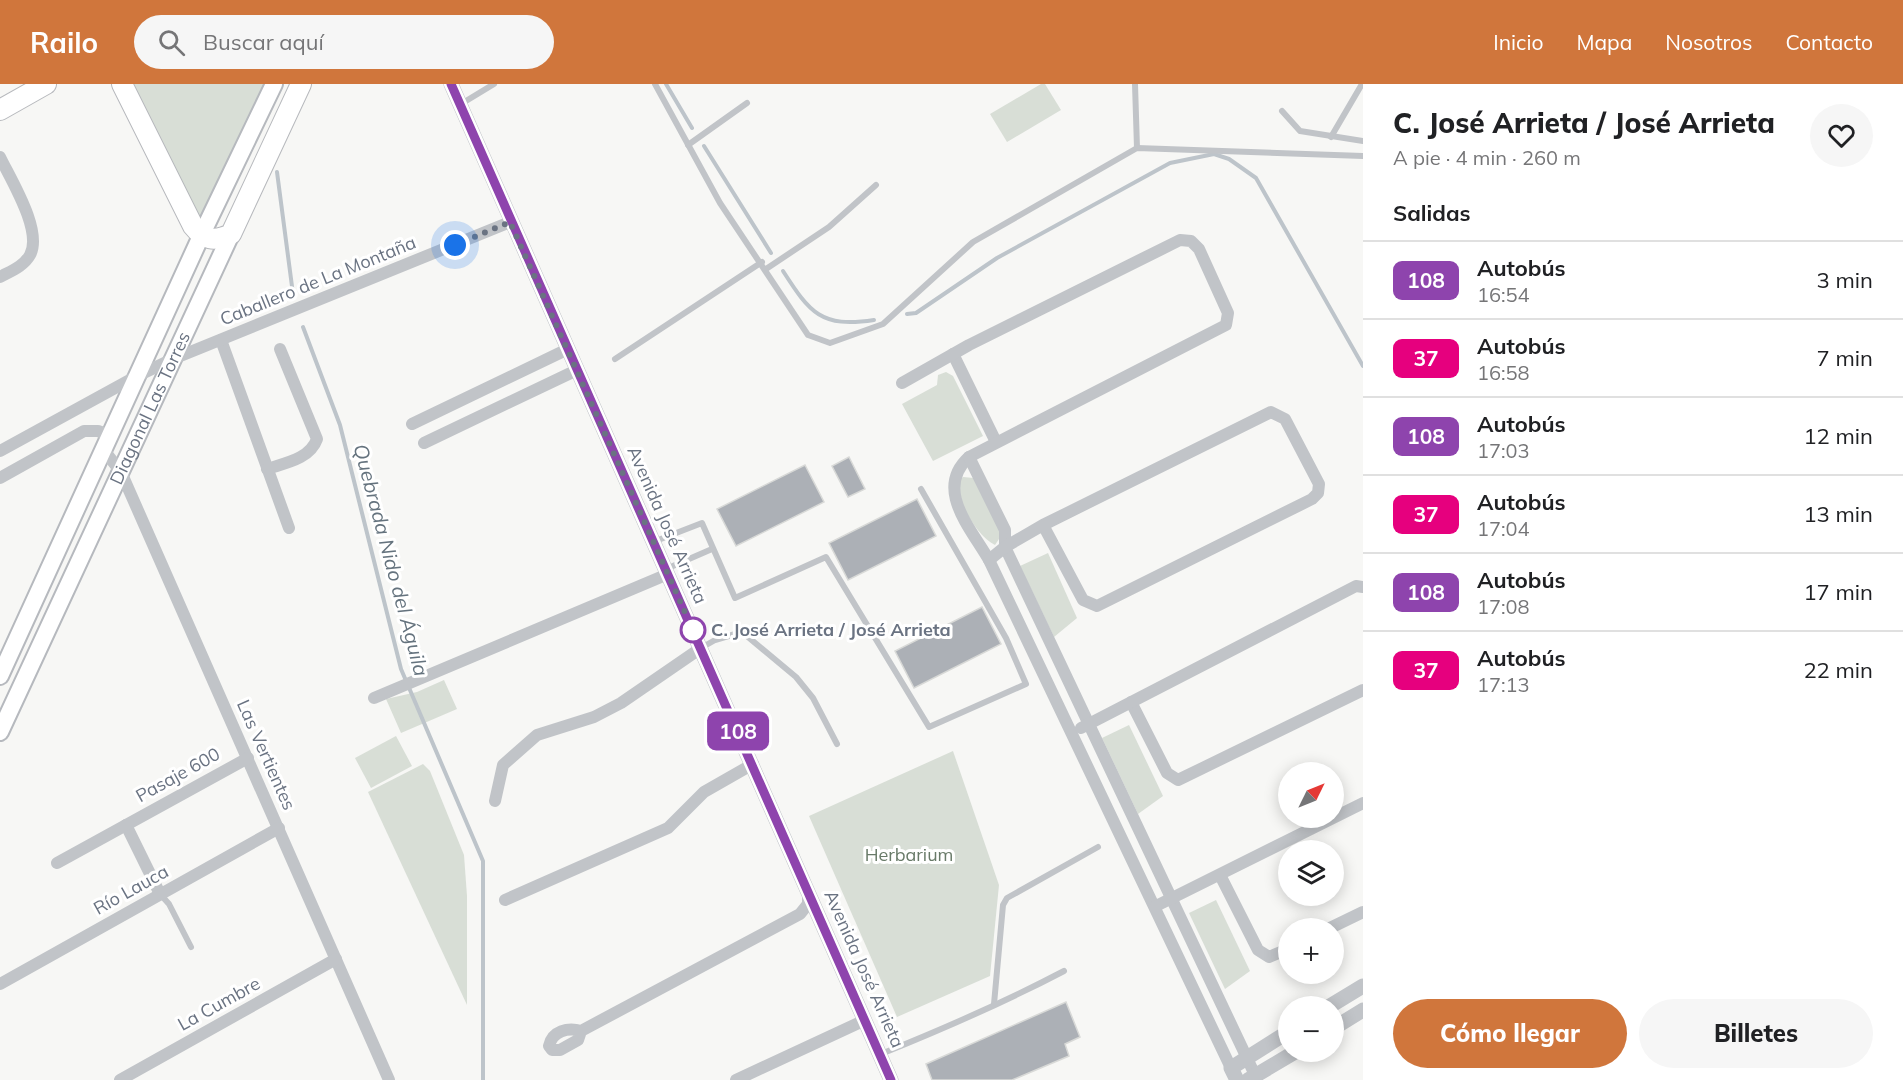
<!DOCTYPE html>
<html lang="es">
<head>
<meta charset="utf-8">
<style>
	:root { --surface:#fff; --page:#f6f6f6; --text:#202124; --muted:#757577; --line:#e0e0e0; --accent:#d0763c }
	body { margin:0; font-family:Mulish,sans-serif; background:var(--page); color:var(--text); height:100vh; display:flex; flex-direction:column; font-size:22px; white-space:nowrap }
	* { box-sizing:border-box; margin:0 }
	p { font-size:20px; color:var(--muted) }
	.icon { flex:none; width:33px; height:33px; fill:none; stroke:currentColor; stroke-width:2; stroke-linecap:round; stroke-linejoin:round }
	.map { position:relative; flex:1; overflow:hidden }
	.details { display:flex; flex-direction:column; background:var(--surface); width:540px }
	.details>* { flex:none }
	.badge { padding:0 12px; border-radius:9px; font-size:21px; line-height:39px }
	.needle { width:39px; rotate:47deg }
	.buttons { position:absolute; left:1278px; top:678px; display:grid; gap:12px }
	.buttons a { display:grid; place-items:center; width:66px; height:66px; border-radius:50%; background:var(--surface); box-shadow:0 3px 15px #0003; font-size:30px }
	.you { position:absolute; width:30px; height:30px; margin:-15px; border:4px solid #fff; border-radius:50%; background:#1a73e8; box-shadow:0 0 0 9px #1a73e833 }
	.map>.badge { position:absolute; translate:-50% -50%; box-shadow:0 0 0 3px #fff }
	h2 { padding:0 30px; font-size:22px; line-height:54px }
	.round { display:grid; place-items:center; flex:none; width:63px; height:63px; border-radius:32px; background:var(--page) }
	.headline { display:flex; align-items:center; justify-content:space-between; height:102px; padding:0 30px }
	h1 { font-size:28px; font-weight:800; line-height:45px }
	.primary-button { display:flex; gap:12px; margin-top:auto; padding:12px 30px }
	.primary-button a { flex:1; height:69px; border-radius:36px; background:var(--accent); color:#fff; font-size:24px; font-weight:800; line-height:69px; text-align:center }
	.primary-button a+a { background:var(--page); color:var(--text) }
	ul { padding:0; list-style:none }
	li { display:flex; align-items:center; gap:18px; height:78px; padding:0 30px; border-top:2px solid var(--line) }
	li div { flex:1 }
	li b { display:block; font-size:22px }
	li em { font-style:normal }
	li .badge { min-width:66px; font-weight:700; text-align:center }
	header { display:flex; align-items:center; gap:36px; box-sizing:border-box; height:84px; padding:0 30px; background:var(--accent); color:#fff }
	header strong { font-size:28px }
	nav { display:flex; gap:33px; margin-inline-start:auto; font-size:21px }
	.search { width:420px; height:54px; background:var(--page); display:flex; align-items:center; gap:15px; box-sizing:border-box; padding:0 21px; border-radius:33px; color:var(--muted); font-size:22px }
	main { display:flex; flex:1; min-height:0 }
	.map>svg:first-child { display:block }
	.green { fill:#d8ded6 }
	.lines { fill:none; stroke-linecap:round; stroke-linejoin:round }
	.stream { stroke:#bdc4ca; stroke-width:4 }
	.building { fill:#acb0b6; stroke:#d8d9d7; stroke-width:1.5 }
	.secondary-casing { stroke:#b6b9be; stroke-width:20 }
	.primary-casing { stroke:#b7b9bd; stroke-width:22 }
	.service { stroke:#c1c4c8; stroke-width:6 }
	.minor { stroke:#c1c4c8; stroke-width:12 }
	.tertiary { stroke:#c1c4c8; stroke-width:15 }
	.secondary { stroke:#fff; stroke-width:16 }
	.primary { stroke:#fff; stroke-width:20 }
	.line-casing { stroke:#fff; stroke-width:14 }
	.line { stroke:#8e44ad; stroke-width:9 }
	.walk { stroke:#6a7382; stroke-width:6; stroke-dasharray:0 10.8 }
	.stop-dot { fill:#fff; stroke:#8e44ad; stroke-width:3 }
	.labels { text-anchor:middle; stroke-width:6; stroke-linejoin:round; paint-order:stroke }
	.street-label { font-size:18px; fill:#6a7382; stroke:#fff }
	.stop-label { font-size:18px; font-weight:bold; fill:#6a7382; stroke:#fff; text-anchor:start }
	.park-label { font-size:18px; fill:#687a68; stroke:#fff }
	.water-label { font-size:20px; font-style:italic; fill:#65737e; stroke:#fff }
</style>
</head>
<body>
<header>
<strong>Railo</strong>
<div class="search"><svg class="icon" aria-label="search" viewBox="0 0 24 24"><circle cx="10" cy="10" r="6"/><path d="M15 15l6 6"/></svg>Buscar aquí</div>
<nav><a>Inicio</a><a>Mapa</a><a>Nosotros</a><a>Contacto</a></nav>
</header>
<main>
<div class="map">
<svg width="1363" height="996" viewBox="0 0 1363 996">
	<rect width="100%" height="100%" fill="#f7f7f5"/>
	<g class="green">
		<polygon points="127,0 266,0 198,146"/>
		<polygon points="1041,0 1045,0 1061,26 1007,58 990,30"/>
		<polygon points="946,288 953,292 983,352 933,377 902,320 937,301 938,291"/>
		<path d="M963 393 974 394 1000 443 1001 452 995 461C978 453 959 420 956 401Z"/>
		<polygon points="1048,469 1077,534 1054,553 1020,482"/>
		<polygon points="444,596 457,625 401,649 386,615 417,608"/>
		<polygon points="1129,641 1163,712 1138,730 1102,654"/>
		<polygon points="396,652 412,682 371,704 355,674"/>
		<polygon points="953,667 999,801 990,892 897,933 809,732"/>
		<polygon points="423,680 430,687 464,771 467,812 467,921 368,708"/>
		<polygon points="1216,816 1250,887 1225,905 1189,829"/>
	</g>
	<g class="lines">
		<g class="stream">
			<polyline points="666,0 692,44"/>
			<polyline points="704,62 771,169"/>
			<polyline points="277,88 293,210"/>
			<path d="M783 187C810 229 821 244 874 236"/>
			<polyline points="907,230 916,229 997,174 1170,79 1214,70 1229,75 1256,94 1363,282"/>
			<polyline points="303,243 340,341 401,585 483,777 483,996"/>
		</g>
	</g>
	<g class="building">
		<polygon points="849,373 865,405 848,413 832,382"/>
		<polygon points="805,381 824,418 736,462 717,425"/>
		<polygon points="917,415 936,452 848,496 829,459"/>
		<polygon points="982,523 1001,560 914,604 895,567"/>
		<polygon points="1066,918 1080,953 1065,960 1069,972 1012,996 932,996 926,980"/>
	</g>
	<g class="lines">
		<g class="secondary-casing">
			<g id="secondary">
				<polyline points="0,592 201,152 274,0"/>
				<path id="s1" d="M0 648 231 150"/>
			</g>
		</g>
		<g class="primary-casing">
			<g id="primary">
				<path d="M122 0 193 142C204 156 214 158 231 150L301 0"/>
				<polyline points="0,26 46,0"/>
			</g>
		</g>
		<g class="service">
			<polyline points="655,0 720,119 808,251 830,259 883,240 973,158 1137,64 1363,72"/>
			<polyline points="1135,0 1137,64"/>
			<polyline points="461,20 494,0"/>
			<polyline points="1282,27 1300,47 1363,57"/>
			<polyline points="1331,53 1362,0"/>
			<polyline points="688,61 747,19"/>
			<polyline points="766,185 829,143 876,101"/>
			<polyline points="615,275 762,178"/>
			<polyline points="653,458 702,439 735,514 826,473 929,643 1026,600 1006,554 921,405"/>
			<polyline points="666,485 712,465"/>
			<polyline points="701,564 715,556 742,548 796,593 813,614 837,660"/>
			<polyline points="160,810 169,820 191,863"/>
			<polyline points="994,920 1003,821 1007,814 1098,763"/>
			<path d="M881 970C943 945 1005 918 1064 887"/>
		</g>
		<g class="minor">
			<path d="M0 73C11 96 43 147 30 171 24 182 11 187 0 193"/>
			<polyline points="221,256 289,444"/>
			<polyline points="953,270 996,358"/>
			<path d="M902 299 969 261 1180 156 1191 157 1199 165 1228 229 1226 241 969 373C934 405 970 443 989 476L1231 984"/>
			<polyline points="412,340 568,265"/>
			<polyline points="424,359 577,286"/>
			<polyline points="103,365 121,388 389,996"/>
			<polyline points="0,367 137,292 173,275 510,138"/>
			<polyline points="969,373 1005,446 1005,463 1255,991"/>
			<path d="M267 385C285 379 310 375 317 355L280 265"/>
			<polyline points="0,394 84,347 98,347 109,351"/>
			<polyline points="989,476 1005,463 1043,441 1271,328 1285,335 1319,400 1318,409 1312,415 1097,522 1083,516 1043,441"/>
			<polyline points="374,614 668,490"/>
			<polyline points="1131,618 1167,689 1178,696 1363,606"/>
			<polyline points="1081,644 1356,502 1363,503"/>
			<polyline points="495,717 503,681 537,651 594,633 621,619 701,564"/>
			<polyline points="126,741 160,810"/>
			<polyline points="57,779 248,674"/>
			<polyline points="1220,791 1258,866 1269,873 1288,865"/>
			<polyline points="505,816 668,744 704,708 753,680"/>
			<polyline points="1156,822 1363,719"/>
			<polyline points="1330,844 1363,828"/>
			<polyline points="0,900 279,744"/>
			<path d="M581 947 578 956 560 966H552L549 962C552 947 568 943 581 947L800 830 808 820V807"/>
			<polyline points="120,996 336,875"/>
			<polyline points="736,996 865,936"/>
		</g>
		<g class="tertiary">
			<polyline points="451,0 891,996"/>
			<polyline points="1330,922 1363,902"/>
			<polyline points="1334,944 1363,926"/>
			<polyline points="1237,996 1231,984 1288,948"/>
			<polyline points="1248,996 1295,968"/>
		</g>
		<use href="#secondary" class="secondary"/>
		<use href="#primary" class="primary"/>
	</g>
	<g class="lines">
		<g class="line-casing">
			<polyline id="line" points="451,0 891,996"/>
		</g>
		<use href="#line" class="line"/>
		<polyline class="walk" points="455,161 510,138 693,546"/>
	</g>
	<circle class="stop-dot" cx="693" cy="546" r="12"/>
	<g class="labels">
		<g class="street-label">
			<text transform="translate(318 197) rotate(-22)" y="6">Caballero de La Montaña</text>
			<text dy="6" stroke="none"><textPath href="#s1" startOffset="357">Diagonal Las Torres</textPath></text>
			<text transform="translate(667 441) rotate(66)" y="6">Avenida José Arrieta</text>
			<text transform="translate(266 671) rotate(66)" y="6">Las Vertientes</text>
			<text transform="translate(178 691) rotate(-29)" y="6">Pasaje 600</text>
			<text transform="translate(131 806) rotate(-29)" y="6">Río Lauca</text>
			<text transform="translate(864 885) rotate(66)" y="6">Avenida José Arrieta</text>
			<text transform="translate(219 920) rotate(-29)" y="6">La Cumbre</text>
		</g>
		<g class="stop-label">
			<text x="711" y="552">C. José Arrieta / José Arrieta</text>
		</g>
		<g class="park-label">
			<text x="909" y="777">Herbarium</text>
		</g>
		<g class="water-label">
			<text transform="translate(391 476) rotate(75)" y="7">Quebrada Nido del Águila</text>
		</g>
	</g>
</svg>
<div class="buttons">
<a><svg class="needle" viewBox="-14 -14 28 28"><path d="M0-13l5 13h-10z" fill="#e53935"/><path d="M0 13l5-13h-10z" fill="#757577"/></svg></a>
<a><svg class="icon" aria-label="layers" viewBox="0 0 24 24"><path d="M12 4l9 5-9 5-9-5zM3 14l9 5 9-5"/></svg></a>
<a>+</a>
<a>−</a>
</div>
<div class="you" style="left:455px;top:161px"></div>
<b class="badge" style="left:738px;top:647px;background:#8e44ad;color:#fff">108</b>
</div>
<section class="details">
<div class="headline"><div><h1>C. José Arrieta / José Arrieta</h1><p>A pie · 4 min · 260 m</p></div><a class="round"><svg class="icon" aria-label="heart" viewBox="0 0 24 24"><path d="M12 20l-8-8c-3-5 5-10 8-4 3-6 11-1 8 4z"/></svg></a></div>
<h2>Salidas</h2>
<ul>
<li><span class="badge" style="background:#8e44ad;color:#fff">108</span><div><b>Autobús</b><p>16:54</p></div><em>3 min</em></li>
<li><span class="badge" style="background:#e6007e;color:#fff">37</span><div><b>Autobús</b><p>16:58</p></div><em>7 min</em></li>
<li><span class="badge" style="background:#8e44ad;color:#fff">108</span><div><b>Autobús</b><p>17:03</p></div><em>12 min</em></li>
<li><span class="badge" style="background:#e6007e;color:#fff">37</span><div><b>Autobús</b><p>17:04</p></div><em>13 min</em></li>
<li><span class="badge" style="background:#8e44ad;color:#fff">108</span><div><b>Autobús</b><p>17:08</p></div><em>17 min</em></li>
<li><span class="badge" style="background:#e6007e;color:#fff">37</span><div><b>Autobús</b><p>17:13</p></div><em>22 min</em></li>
</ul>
<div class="primary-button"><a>Cómo llegar</a><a>Billetes</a></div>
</section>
</main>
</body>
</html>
